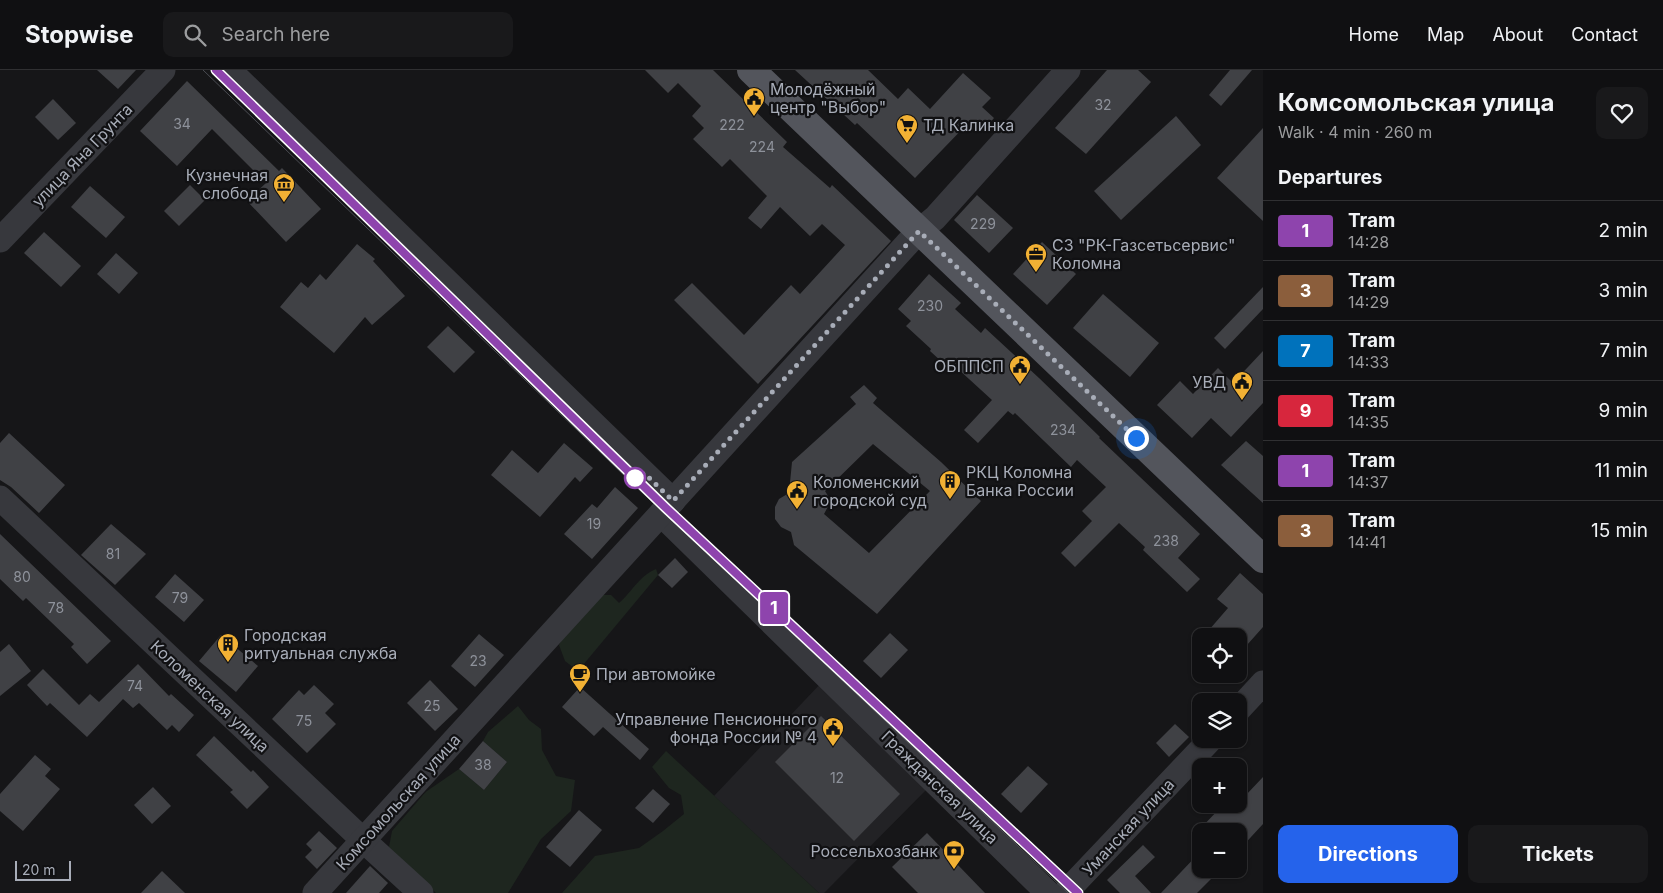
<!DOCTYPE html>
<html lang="en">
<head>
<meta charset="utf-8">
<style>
	:root { --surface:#101012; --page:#19191b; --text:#f1f3f6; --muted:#9c9d9f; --line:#303032; --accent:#2563eb }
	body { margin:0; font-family:Inter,sans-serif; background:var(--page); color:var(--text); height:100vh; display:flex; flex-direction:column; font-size:19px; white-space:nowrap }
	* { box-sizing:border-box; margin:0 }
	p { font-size:16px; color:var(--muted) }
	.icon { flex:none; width:28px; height:28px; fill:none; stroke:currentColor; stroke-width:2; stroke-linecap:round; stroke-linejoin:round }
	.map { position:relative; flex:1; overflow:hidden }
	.side { display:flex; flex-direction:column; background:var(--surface); width:400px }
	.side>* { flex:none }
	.badge { padding:0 10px; border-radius:4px; font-size:18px; line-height:32px }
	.fabs { position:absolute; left:1192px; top:558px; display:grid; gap:10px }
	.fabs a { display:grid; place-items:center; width:55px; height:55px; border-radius:10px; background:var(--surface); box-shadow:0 1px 4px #0004,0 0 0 1px var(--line); font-size:25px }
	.scale { position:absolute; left:15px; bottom:12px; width:56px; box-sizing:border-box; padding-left:5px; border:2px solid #a8adb8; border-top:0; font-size:14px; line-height:18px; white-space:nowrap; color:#a8adb8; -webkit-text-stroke:4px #111113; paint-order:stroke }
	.you { position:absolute; width:25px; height:25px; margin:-12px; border:4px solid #fff; border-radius:50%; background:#1a73e8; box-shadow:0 0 0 8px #1a73e833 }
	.map>.badge { position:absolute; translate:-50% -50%; box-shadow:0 0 0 2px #fff }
	h2 { padding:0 15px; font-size:19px; line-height:45px }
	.round { display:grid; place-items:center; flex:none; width:52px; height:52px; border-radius:10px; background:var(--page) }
	.headline { display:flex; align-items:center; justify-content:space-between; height:85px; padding:0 15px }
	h1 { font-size:24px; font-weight:700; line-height:38px }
	.action { display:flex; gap:10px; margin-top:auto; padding:10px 15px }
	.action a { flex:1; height:58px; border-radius:10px; background:var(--accent); color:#fff; font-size:20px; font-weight:700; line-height:58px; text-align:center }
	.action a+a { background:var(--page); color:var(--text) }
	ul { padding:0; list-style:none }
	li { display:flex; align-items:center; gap:15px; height:60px; padding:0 15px; border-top:1px solid var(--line) }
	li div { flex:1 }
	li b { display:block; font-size:19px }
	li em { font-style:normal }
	li .badge { min-width:55px; font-weight:700; text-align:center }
	header { display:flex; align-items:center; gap:30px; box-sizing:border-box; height:70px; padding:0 25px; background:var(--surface); border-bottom:1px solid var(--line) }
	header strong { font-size:24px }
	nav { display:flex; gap:28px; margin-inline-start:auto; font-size:18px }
	.search { width:350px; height:45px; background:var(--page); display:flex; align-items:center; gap:12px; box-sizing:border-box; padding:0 18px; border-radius:10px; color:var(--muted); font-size:19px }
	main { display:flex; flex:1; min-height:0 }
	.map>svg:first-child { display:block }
	.built { fill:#222225 }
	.green { fill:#1e261f }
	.building { fill:#404145; fill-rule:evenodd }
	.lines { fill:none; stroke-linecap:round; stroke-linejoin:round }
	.minor { stroke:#37383d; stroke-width:25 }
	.major { stroke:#53555c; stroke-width:28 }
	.tram { stroke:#4a4c52; stroke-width:1 }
	.line-casing { stroke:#fff; stroke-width:11 }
	.line { stroke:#8e44ad; stroke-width:8 }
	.walk { stroke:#a8adb8; stroke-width:5; stroke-dasharray:0 9 }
	.stop-dot { fill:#fff; stroke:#8e44ad; stroke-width:2.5 }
	.labels { text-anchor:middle; stroke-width:4.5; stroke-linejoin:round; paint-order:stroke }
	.number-label { font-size:14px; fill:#8e929b }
	.poi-label { font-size:16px; fill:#a8adb8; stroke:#111113; text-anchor:start }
	.street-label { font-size:16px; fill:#a8adb8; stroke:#111113 }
</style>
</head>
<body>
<header>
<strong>Stopwise</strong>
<div class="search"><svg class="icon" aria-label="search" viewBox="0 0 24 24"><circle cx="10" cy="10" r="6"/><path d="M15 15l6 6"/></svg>Search here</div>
<nav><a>Home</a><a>Map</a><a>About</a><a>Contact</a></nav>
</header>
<main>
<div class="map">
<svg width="1263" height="823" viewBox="0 0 1263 823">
	<rect width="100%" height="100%" fill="#161618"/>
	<polygon class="built" points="823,611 931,715 824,823 819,823 714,726"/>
	<g class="green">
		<path d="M656 499 658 505 578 601 565 591 559 575 567 559 602 525H611L619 533C632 522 639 506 656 499Z"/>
		<polygon points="518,636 529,650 541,659 542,680 556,706 575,710 571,741 541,769 508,823 436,823 389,777 392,761 423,725 427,721 459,699 484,720 507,692 483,671 488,662"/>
		<polygon points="666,681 819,823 562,823 595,786 639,778 663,761 684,744 681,725 669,718 652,697"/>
	</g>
	<g class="building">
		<polygon points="97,0 136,0 118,19"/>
		<polygon points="645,0 713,0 787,72 783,77 830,118 832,115 891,171 758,314 674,230 692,213 744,265 791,215 800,224 845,175 822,154 810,166 780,137 761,159 748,148 767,126 730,89 722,97 693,69 704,58 692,46 701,36 678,13 668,23"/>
		<polygon points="795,0 868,0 898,29 908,18 930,39 963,3 991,28 982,37 994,48 983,61 971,50 915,108 857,53 855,55"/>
		<polygon points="1107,0 1138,0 1151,12 1086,84 1055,58"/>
		<polygon points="1230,0 1252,0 1221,36 1209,25"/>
		<polygon points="187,11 279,101 282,98 321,139 286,172 247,131 266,113 212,59 177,96 140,61"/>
		<polygon points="53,29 76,53 58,70 35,47"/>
		<polygon points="1176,46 1201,75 1121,150 1094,121"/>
		<polygon points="1263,58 1263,151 1217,108"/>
		<polygon points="190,115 205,130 179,156 164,141"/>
		<polygon points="90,116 125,147 106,168 71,137"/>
		<polygon points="977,125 1013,158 989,183 954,150"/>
		<polygon points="44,162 81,196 61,217 24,183"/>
		<polygon points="1042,172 1076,204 1047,235 1013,204"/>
		<polygon points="357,174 375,189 373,191 405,226 372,255 365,247 334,283 280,237 301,212 308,218 320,204 326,210"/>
		<polygon points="116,183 138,203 119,224 97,204"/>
		<polygon points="929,204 961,233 955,239 981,263 985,258 1039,308 1100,367 1099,368 1200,464 1178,488 1200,509 1187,522 1143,480 1145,477 1119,453 1075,497 1061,483 1092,451 1082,441 1106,417 1077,390 1071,397 1015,343 1013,345 1008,341 978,373 964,360 992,330 946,288 942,292 930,281 931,279 906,256 911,251 898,239"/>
		<polygon points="1263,217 1263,239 1225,279 1214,268"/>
		<polygon points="1103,224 1159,273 1130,307 1073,258"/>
		<polygon points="448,256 475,282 454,303 427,277"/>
		<polygon points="1263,281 1263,333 1231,367 1211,348 1192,368 1157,335 1180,311 1193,324 1218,298 1233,313"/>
		<path d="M864 315 877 328 873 333 941 392 981 431 877 544 794 475 791 462 781 457 775 449V437L779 429 789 423 792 392 856 334 850 327ZM873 374 930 421 869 483 824 444 831 431 825 421Z"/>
		<polygon points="9,363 65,415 39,443 11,417 0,410 0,373"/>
		<polygon points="1246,371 1263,386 1263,433 1221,395"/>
		<polygon points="564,373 593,398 580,412 575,407 540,447 491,405 512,380 538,403"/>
		<polygon points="615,417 638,438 592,489 564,464 592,434 597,438"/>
		<polygon points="111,454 146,484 115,515 81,485"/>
		<polygon points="0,464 111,571 87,594 71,577 74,574 26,528 23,531 0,509"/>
		<polygon points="675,488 688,502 672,518 658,505"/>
		<polygon points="1240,503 1263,524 1263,557 1239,584 1239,566 1217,566 1209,560 1228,538 1217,529"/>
		<polygon points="175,504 204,530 184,552 155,527"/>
		<polygon points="890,563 908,580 881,608 863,591"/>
		<polygon points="479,564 504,585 475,617 451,596"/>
		<polygon points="221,565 258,596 236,622 199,591"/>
		<polygon points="9,574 31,601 0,626 0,582"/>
		<polygon points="138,594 169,626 171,624 194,645 179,662 172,655 167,660 139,633 133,638 123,629 87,667 50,633 47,636 27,615 43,599 79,635 90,624 99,632"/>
		<polygon points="430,610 458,639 435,661 407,633"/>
		<polygon points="314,615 334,634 325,643 336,654 307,683 272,649 299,620 304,625"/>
		<polygon points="580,617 649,679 640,690 603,657 594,666 562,637"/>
		<polygon points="821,646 900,724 854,771 775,692"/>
		<polygon points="1175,654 1189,667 1169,687 1156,673"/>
		<polygon points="214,666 251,702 253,700 269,717 247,739 230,722 233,720 196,685"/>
		<polygon points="483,671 507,692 484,720 459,699"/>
		<polygon points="35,685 51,699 45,706 60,719 23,761 0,741 0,724"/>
		<polygon points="1028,696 1048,714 1021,743 1001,724"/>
		<polygon points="1263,707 1263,754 1239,780 1239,761 1198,761 1222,736 1229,743"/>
		<polygon points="153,717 171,736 152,754 134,735"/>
		<polygon points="653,719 670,734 653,753 635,738"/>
		<polygon points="579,740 602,760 570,797 546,777"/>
		<polygon points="319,761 337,778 317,799 305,787 312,780 306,774"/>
		<polygon points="927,763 985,823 918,823 892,797"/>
		<polygon points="1143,775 1155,787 1135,806 1151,823 1120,823 1107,810"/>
		<polygon points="1201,781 1201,799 1221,799 1197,823 1161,823"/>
		<polygon points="370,796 388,813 379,823 346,823"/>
		<polygon points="162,801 185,823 141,823"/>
	</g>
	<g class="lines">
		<g class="minor">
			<polyline points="229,0 673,431"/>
			<polyline points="0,170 163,0"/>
			<polyline points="0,428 363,770 421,823"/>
			<polyline points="661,444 1048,823"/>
			<polyline points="1239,639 1263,613"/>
			<polyline points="315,823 907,174 919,161 935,148 1068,0"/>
			<polyline points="1065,823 1211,669"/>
		</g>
		<polyline class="major" points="751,0 1263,489"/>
		<g class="tram">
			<polyline points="203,0 631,412 1068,823"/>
			<polyline points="216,0 384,164"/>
		</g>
	</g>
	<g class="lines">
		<g class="line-casing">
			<polyline id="line" points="216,0 666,438 1078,823"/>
		</g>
		<use href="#line" class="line"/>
		<polyline class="walk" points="635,408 644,403 673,431 919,161 1136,368"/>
	</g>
	<defs>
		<g id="civic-pin" transform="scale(1.125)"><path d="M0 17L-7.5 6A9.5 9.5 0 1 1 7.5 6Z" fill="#f2b134" stroke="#111113"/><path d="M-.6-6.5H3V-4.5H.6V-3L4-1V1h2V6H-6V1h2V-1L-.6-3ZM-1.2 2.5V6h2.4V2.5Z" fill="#111"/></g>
		<g id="supermarket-pin" transform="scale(1.125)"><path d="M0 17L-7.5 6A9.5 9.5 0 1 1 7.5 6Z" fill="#f2b134" stroke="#111113"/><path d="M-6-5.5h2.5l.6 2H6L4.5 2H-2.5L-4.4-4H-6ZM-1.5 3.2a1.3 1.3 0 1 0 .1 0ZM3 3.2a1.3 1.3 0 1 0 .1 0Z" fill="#111"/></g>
		<g id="museum-pin" transform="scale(1.125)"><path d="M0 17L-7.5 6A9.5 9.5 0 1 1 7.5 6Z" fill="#f2b134" stroke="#111113"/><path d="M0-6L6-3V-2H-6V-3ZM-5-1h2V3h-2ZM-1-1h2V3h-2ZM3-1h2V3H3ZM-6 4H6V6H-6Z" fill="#111"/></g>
		<g id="office-pin" transform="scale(1.125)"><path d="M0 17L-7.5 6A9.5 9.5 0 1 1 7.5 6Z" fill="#f2b134" stroke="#111113"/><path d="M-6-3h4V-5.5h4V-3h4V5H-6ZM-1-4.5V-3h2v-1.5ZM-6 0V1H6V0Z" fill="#111"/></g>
		<g id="building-pin" transform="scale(1.125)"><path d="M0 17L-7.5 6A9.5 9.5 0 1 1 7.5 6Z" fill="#f2b134" stroke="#111113"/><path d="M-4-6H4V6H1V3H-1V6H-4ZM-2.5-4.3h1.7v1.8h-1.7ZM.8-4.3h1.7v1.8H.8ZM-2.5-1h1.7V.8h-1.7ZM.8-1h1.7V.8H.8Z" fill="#111"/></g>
		<g id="cafe-pin" transform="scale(1.125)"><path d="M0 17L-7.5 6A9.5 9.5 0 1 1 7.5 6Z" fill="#f2b134" stroke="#111113"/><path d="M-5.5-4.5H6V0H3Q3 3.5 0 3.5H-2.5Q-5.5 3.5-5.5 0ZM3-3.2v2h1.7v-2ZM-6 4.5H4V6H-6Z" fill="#111"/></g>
		<g id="bank-pin" transform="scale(1.125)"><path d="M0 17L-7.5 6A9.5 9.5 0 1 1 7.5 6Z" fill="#f2b134" stroke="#111113"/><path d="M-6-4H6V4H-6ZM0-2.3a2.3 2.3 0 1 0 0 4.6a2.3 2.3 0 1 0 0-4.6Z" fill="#111"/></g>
	</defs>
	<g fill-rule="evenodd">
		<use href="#civic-pin" x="754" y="28"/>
		<use href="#supermarket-pin" x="907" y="55"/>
		<use href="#museum-pin" x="284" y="114"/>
		<use href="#office-pin" x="1036" y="184"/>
		<use href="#civic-pin" x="1020" y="296"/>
		<use href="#civic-pin" x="1242" y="312"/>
		<use href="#building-pin" x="950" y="411"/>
		<use href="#civic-pin" x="797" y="421"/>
		<use href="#building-pin" x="228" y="574"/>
		<use href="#cafe-pin" x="580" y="604"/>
		<use href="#civic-pin" x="833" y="658"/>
		<use href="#bank-pin" x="954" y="781"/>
	</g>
	<circle class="stop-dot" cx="635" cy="408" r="10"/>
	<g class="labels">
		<g class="number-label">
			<text x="1103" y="40">32</text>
			<text x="182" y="59">34</text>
			<text x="732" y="60">222</text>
			<text x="762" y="82">224</text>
			<text x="983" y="159">229</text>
			<text x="930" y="241">230</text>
			<text x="1063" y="365">234</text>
			<text x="594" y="459">19</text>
			<text x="1166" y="476">238</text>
			<text x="113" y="489">81</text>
			<text x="22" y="512">80</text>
			<text x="180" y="533">79</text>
			<text x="56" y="543">78</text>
			<text x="478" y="596">23</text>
			<text x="135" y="621">74</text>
			<text x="432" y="641">25</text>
			<text x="304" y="656">75</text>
			<text x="483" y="700">38</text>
			<text x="837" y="713">12</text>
		</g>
		<g class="poi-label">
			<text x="770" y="25">Молодёжный<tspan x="770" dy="18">центр "Выбор"</tspan></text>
			<text x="923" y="61">ТД Калинка</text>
			<text x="268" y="111" text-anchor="end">Кузнечная<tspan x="268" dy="18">слобода</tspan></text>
			<text x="1052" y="181">СЗ "РК-Газсетьсервис"<tspan x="1052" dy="18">Коломна</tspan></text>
			<text x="1004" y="302" text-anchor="end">ОБППСП</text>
			<text x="1226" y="318" text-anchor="end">УВД</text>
			<text x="966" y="408">РКЦ Коломна<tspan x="966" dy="18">Банка России</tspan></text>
			<text x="813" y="418">Коломенский<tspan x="813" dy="18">городской суд</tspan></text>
			<text x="244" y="571">Городская<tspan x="244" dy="18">ритуальная служба</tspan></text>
			<text x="596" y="610">При автомойке</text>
			<text x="817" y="655" text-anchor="end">Управление Пенсионного<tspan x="817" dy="18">фонда России № 4</tspan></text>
			<text x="938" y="787" text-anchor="end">Россельхозбанк</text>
		</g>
		<g class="street-label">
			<text transform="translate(82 85) rotate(-46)" y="6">улица Яна Грунта</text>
			<text transform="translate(210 626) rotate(43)" y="6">Коломенская улица</text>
			<text transform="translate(940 717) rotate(44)" y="6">Гражданская улица</text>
			<text transform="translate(398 732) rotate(-48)" y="6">Комсомольская улица</text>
			<text transform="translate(1128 757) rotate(-47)" y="6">Уманская улица</text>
		</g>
	</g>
</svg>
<div class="fabs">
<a><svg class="icon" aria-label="locate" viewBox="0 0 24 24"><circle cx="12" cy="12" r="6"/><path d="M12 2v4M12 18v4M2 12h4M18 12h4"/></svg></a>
<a><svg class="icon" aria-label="layers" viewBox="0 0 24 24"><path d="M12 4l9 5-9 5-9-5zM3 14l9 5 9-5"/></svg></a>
<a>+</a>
<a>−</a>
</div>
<div class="scale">20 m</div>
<div class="you" style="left:1136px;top:368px"></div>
<b class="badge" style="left:774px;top:538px;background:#8e44ad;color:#fff">1</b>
</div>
<section class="side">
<div class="headline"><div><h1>Комсомольская улица</h1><p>Walk · 4 min · 260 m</p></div><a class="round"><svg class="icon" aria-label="heart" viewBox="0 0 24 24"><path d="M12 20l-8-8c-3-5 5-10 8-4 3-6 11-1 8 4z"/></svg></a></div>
<h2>Departures</h2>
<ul>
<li><span class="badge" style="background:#8e44ad;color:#fff">1</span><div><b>Tram</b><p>14:28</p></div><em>2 min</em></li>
<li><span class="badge" style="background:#8b5e3c;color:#fff">3</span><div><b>Tram</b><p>14:29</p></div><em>3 min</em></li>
<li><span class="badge" style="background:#0072bc;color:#fff">7</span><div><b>Tram</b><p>14:33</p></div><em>7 min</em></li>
<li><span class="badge" style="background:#d7263d;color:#fff">9</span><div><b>Tram</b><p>14:35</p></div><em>9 min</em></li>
<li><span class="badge" style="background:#8e44ad;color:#fff">1</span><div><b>Tram</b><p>14:37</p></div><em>11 min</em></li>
<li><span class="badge" style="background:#8b5e3c;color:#fff">3</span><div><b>Tram</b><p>14:41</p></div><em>15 min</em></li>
</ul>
<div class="action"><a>Directions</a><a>Tickets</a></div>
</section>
</main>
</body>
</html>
